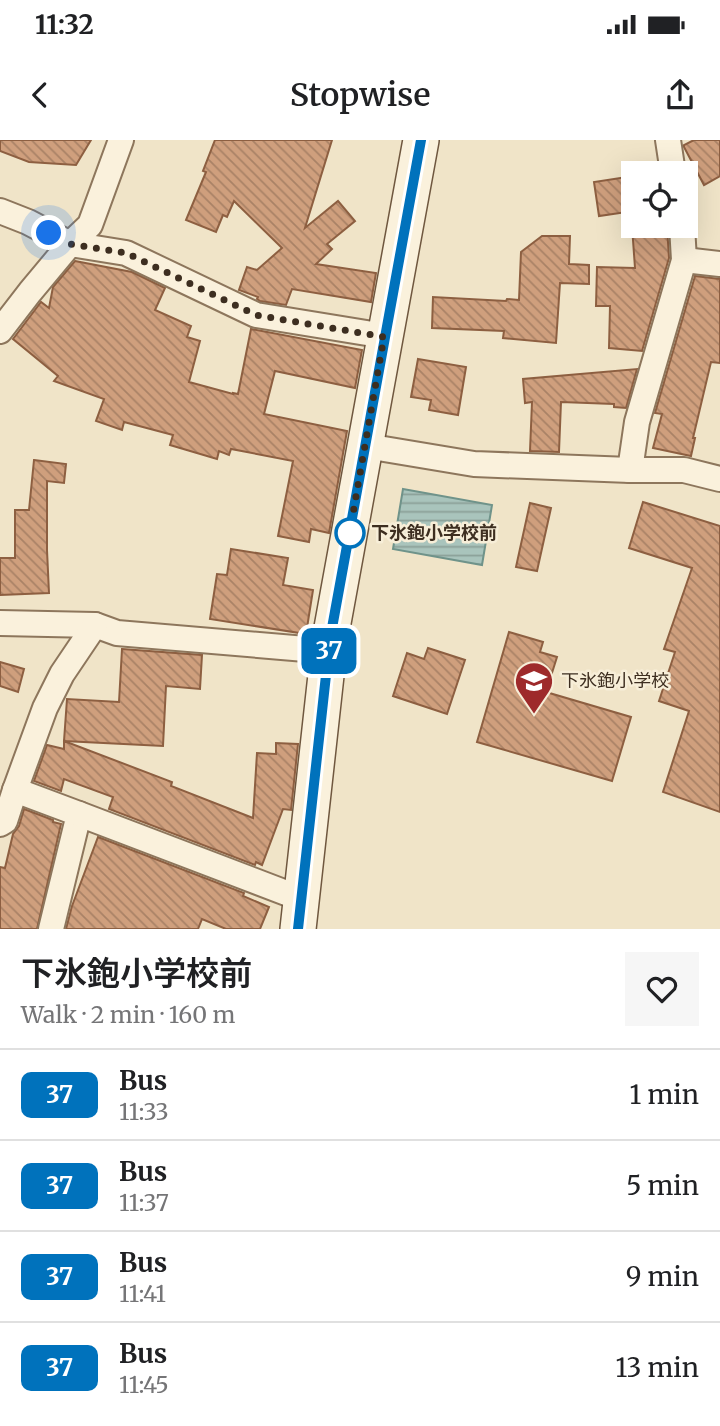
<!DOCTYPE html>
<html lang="en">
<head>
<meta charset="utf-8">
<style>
	:root { --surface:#fff; --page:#f6f6f6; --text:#202124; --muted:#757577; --line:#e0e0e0 }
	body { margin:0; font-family:Merriweather,"Noto Sans JP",serif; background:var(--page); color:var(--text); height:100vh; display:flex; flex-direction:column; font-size:26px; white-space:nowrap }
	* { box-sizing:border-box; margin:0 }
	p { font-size:23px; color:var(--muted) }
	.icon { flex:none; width:38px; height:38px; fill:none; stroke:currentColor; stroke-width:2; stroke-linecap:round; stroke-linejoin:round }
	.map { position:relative; height:789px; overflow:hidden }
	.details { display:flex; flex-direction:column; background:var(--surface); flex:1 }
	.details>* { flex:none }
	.badge { padding:0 14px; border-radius:10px; font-size:24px; line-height:46px }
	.fabs { position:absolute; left:621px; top:21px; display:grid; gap:14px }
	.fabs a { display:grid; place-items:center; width:77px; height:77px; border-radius:0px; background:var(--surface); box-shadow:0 7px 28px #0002; font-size:35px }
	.you { position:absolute; width:35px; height:35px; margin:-18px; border:5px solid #fff; border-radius:50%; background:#1a73e8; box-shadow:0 0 0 10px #1a73e833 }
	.map>.badge { position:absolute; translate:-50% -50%; box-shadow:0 0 0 4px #fff }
	.round { display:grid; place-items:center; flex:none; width:74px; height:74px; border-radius:0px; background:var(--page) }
	.overview { display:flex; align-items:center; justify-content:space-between; height:119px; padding:0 21px }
	h1 { font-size:33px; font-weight:600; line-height:52px }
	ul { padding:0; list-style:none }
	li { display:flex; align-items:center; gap:21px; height:91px; padding:0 21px; border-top:2px solid var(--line) }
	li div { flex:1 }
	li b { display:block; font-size:26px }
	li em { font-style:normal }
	li .badge { min-width:77px; font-weight:700; text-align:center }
	.status { display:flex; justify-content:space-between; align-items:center; height:49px; padding:0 35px; background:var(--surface); direction:ltr }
	.status svg { height:19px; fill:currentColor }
	header { display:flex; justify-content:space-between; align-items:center; height:91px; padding:0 21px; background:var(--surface); font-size:32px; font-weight:600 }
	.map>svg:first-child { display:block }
	.water { fill:url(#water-rules); stroke:#6f938a; stroke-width:2 }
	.building { fill:url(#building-back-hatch); stroke:#8d5f41; stroke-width:2 }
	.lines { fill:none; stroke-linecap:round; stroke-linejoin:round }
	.street-casing { stroke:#8d765c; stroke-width:28 }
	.secondary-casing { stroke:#6f573f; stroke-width:38 }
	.street { stroke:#faf1dc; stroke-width:24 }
	.secondary { stroke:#faf1dc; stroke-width:35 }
	.line-casing { stroke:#fff; stroke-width:16 }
	.line { stroke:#0072bc; stroke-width:10 }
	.walk { stroke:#3d2e20; stroke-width:7; stroke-dasharray:0 12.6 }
	.stop-dot { fill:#fff; stroke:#0072bc; stroke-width:3.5 }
	.labels { text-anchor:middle; stroke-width:5; stroke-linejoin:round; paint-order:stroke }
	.stop-label { font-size:18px; font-weight:bold; fill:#3d2e20; stroke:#f7eed8; text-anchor:start }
	.poi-label { font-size:18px; fill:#3d2e20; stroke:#f7eed8; text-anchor:start }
</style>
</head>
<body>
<div class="status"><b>11:32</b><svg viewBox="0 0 49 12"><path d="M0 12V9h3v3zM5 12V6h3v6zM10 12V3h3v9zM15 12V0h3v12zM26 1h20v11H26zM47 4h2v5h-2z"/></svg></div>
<header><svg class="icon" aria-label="back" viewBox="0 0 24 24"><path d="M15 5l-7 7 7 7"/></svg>Stopwise<svg class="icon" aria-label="share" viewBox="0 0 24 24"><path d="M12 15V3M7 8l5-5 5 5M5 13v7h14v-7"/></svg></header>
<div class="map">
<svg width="720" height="789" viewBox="0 0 720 789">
	<defs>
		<pattern id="water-rules" width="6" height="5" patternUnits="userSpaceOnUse" patternTransform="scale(1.75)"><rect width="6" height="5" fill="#a9c4bc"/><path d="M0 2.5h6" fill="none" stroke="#8ba098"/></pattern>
		<pattern id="building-back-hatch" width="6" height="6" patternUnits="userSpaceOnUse" patternTransform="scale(1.75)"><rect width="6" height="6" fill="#cf9f7d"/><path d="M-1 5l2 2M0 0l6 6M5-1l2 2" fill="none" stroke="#a98266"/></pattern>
	</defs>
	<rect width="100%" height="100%" fill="#f0e4c8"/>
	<polygon class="water" points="403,349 492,365 482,425 393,409"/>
	<g class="building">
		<polygon points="0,0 91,0 76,25 29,22 0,11"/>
		<polygon points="215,0 332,0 305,88 338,61 355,81 327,104 332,109 316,124 376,133 371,162 292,149 286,165 260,161 257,159 258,157 239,150 247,127 257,130 282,108 234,61 227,77 223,75 216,92 186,80 206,32 203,31"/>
		<polygon points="694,0 720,0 720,36 704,45 684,7 684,5"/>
		<polygon points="634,36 634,71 599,76 594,42"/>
		<polygon points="632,86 667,86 669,118 642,211 609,208 610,166 596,166 597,127 635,128"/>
		<polygon points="542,96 570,96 569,124 589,125 589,144 560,143 556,203 503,198 504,191 432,188 433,157 506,161 507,159 519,160 521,112"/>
		<polygon points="75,121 132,132 165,148 155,170 191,186 187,197 200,201 189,242 233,254 233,253 238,254 251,189 362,210 355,248 275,231 264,274 347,291 329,393 311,389 309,402 278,396 293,321 231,309 229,315 219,311 217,319 170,305 173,295 124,282 122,290 96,281 104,259 54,241 58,236 13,199 41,162 49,168 53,147"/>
		<polygon points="695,136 720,139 720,223 711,222 693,298 695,298 691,316 653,308 662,274 655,273"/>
		<polygon points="418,219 466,227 458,275 429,270 431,260 411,257"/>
		<polygon points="637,229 626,268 614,267 614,264 561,262 559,312 530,311 532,262 525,263 523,239"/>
		<polygon points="34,320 66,324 64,343 47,341 47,410 49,453 0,455 0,418 15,418 15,370 29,370"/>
		<polygon points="643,362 720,386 720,672 663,652 689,571 659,561 675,512 664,509 692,428 629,408"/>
		<polygon points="530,363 551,368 537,431 516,427"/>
		<polygon points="231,409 288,418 283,445 313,450 306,494 210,479 217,434 227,435"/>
		<polygon points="509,492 543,502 540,512 557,517 546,552 631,577 612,641 477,602"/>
		<polygon points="428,508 465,520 447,574 393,556 407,513 424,519"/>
		<polygon points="122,509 202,515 200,549 166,546 163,606 64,601 67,559 119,562"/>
		<polygon points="0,522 24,529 18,552 0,546"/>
		<polygon points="64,601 172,642 171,646 253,678 257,613 276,614 276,603 298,604 291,670 283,669 262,725 256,722 255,725 109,669 113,657 64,639 61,651 34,641 47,605 64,609"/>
		<polygon points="24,669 53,680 53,682 61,684 37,789 0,789 0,727 5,728 13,694 19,686"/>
		<polygon points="98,697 244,753 243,756 269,767 260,789 226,789 202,779 198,789 66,789 72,766"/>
	</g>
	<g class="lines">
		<g class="street-casing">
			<g id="street">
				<polyline points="668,0 673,33"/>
				<polyline points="0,71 28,82 70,104 90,85 121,0"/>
				<polyline points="684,120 720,124"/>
				<polyline points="0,191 30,152 70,104 126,113 256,175 385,196"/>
				<polyline points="366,306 474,324 630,330 684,330 720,339"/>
				<polyline points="630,330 637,282 684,120 682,86"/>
				<polyline points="0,483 95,485 117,493 329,511"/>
				<polyline points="15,650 79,674 51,789"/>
				<polyline points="79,674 302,759"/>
				<polyline points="0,684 5,681 15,650 45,568 62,534 95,485"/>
			</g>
		</g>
		<g class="secondary-casing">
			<polyline id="secondary" points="298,789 330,499 421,0"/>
		</g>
		<use href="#street" class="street"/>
		<use href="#secondary" class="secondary"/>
	</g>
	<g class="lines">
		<g class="line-casing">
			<polyline id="line" points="298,789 330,499 421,0"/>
		</g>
		<use href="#line" class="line"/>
		<polyline class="walk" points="49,93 70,104 126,113 256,175 384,197 348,402 350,393"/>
	</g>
	<defs>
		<g id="school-pin" transform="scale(2.0125)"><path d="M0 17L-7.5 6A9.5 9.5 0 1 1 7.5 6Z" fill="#9e2a2b" stroke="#f7eed8"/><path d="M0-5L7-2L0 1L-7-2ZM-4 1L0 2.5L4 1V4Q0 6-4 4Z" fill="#fff"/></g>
	</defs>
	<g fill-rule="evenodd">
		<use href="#school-pin" x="534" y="541"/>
	</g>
	<circle class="stop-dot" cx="350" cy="393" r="14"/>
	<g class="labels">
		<g class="stop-label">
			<text x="371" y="399">下氷鉋小学校前</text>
		</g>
		<g class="poi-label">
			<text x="561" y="547">下氷鉋小学校</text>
		</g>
	</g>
</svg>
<div class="fabs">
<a><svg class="icon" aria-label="locate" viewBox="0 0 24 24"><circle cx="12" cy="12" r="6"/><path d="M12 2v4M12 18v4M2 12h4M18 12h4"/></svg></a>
</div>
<div class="you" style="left:49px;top:93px"></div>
<b class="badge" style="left:329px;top:511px;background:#0072bc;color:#fff">37</b>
</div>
<section class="details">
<div class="overview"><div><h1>下氷鉋小学校前</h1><p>Walk · 2 min · 160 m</p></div><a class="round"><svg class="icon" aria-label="heart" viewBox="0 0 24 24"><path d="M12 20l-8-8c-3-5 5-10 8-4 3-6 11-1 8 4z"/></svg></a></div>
<ul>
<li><span class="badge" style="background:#0072bc;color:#fff">37</span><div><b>Bus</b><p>11:33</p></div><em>1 min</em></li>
<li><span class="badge" style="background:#0072bc;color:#fff">37</span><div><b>Bus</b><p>11:37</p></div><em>5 min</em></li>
<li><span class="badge" style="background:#0072bc;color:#fff">37</span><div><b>Bus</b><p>11:41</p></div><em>9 min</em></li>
<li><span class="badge" style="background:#0072bc;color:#fff">37</span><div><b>Bus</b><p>11:45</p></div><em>13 min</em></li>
</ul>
</section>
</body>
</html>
